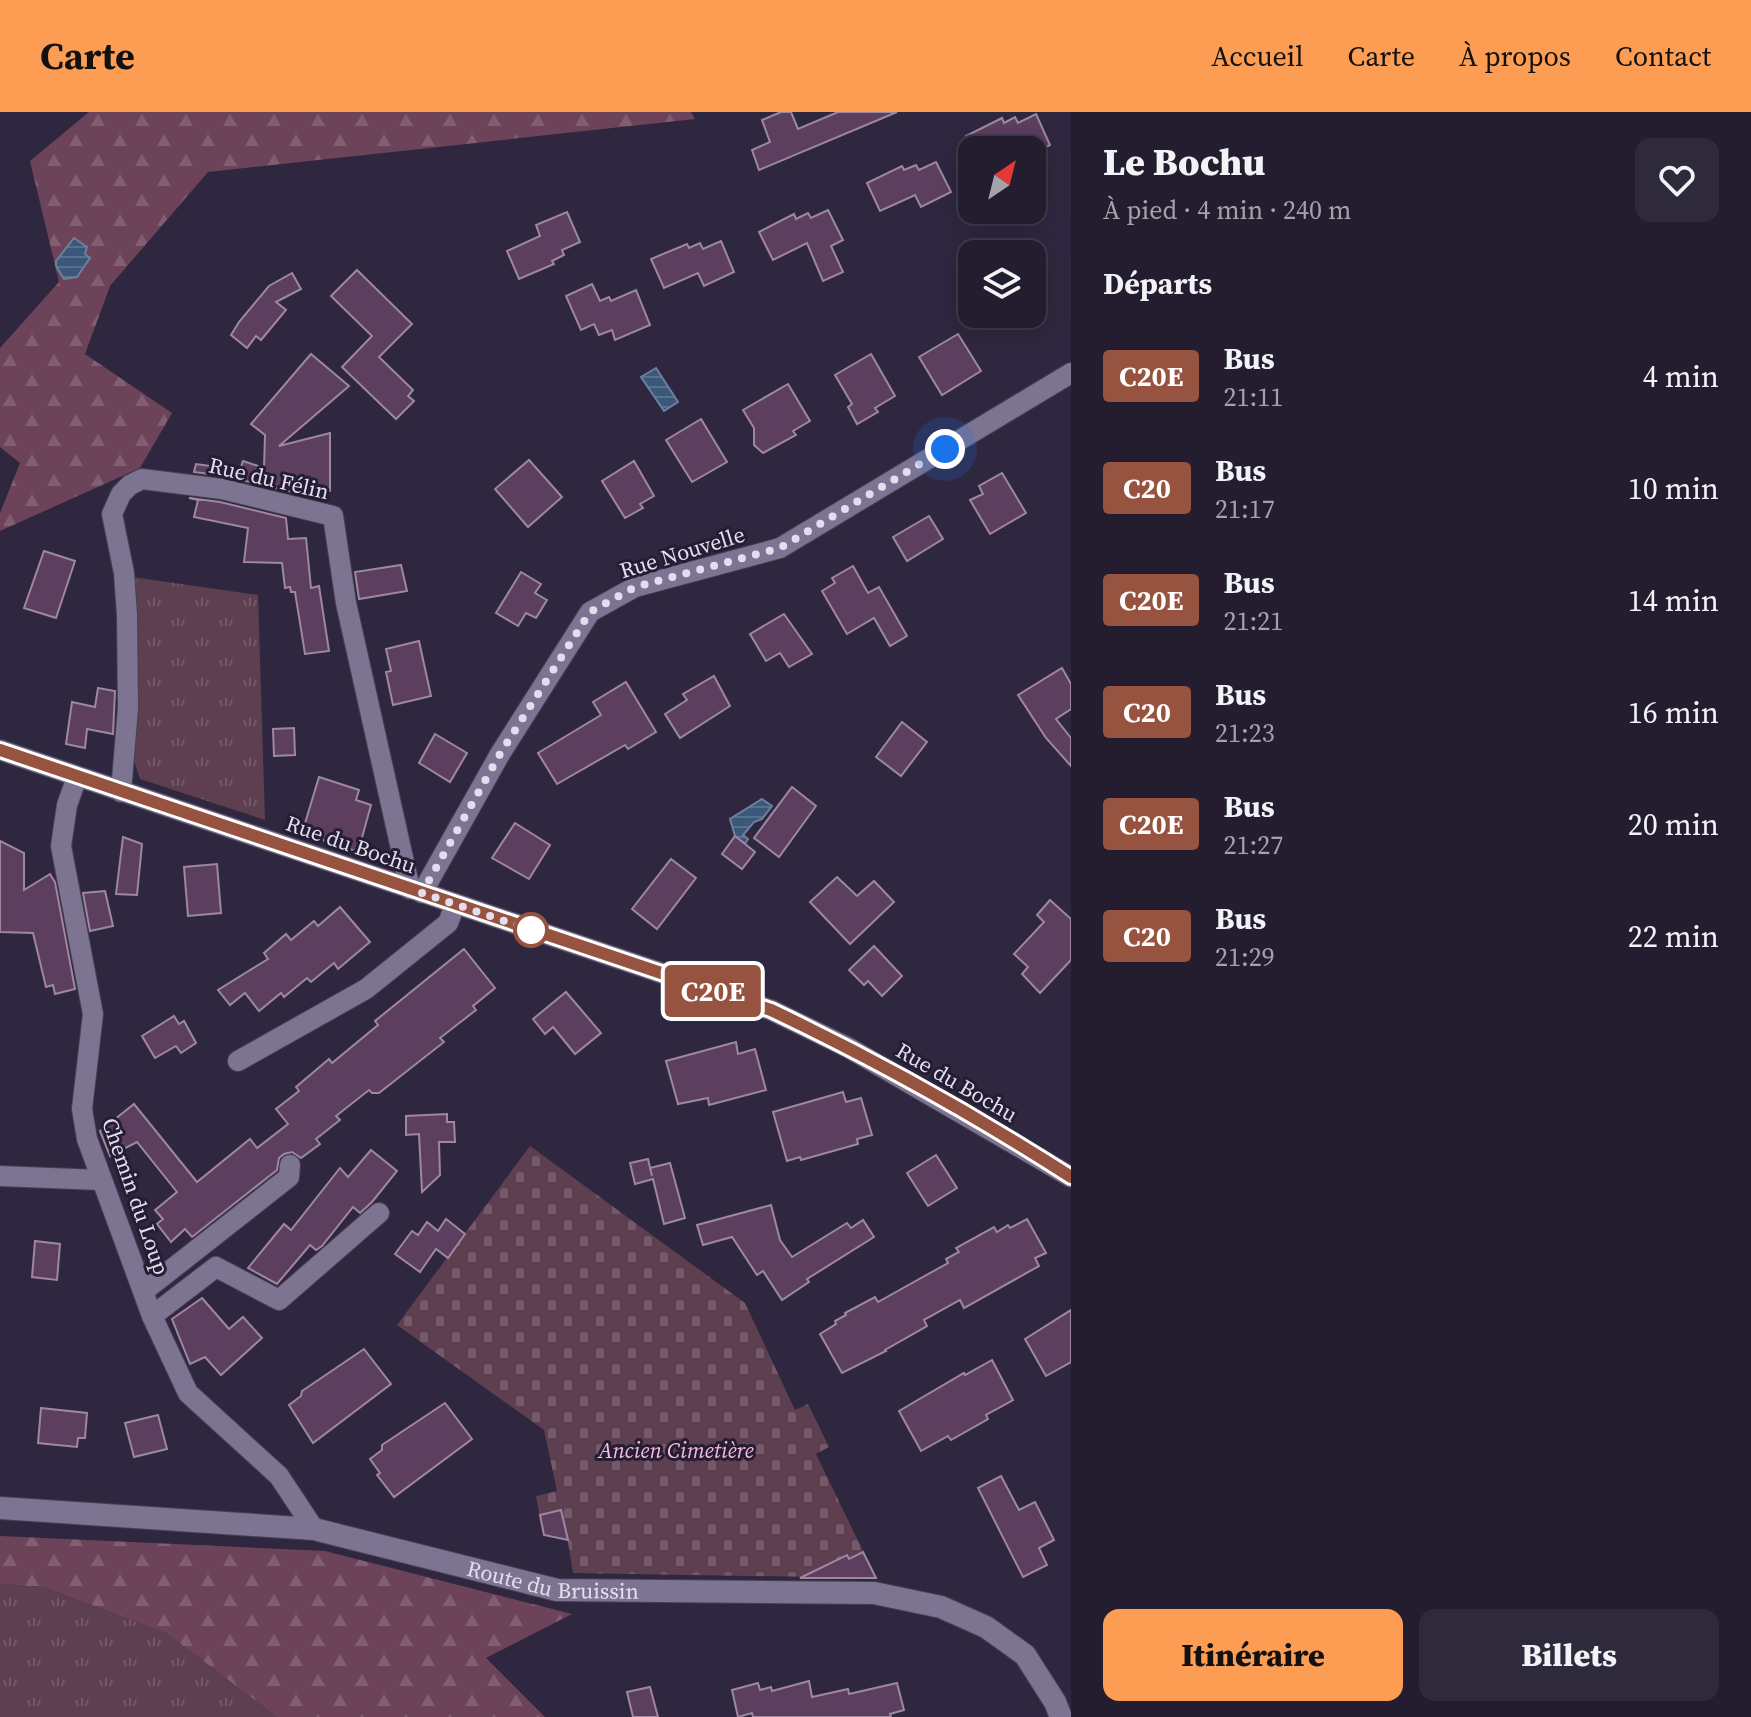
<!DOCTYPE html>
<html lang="fr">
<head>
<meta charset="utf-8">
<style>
	:root { --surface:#231d2f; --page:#2f2a3b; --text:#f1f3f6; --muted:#a3a2aa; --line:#403b4b; --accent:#fc9d53 }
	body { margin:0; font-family:"Source Serif 4",serif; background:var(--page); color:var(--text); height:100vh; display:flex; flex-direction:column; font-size:30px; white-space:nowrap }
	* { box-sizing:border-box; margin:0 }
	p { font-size:26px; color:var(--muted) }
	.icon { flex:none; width:44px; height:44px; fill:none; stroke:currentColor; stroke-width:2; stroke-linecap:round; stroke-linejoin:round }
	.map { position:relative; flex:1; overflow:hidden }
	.details { display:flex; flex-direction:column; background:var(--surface); width:680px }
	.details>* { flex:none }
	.badge { padding:0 16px; border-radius:6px; font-size:28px; line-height:52px }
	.needle { width:52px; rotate:35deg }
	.controls { position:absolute; left:958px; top:24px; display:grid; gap:16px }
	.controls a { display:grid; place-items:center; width:88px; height:88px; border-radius:16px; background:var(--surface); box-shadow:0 4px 20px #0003,0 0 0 2px var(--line); font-size:40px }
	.you { position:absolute; width:40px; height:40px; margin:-20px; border:6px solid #fff; border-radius:50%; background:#1a73e8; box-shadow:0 0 0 12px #1a73e833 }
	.map>.badge { position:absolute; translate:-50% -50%; box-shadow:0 0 0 4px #fff }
	h2 { padding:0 32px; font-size:30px; line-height:72px }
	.round { display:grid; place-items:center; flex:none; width:84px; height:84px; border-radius:16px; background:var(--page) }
	.summary { display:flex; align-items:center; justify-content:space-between; height:136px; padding:0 32px }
	h1 { font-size:38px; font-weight:800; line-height:60px }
	.button { display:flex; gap:16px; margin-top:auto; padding:16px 32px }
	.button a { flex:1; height:92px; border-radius:16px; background:var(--accent); color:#111; font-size:32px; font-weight:800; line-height:92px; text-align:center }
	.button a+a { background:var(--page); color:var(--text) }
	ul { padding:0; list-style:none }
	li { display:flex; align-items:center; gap:24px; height:112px; padding:0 32px }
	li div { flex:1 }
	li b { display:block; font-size:30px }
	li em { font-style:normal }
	li .badge { min-width:88px; font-weight:700; text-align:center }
	header { display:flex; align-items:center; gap:48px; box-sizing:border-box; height:112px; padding:0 40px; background:var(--accent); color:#111 }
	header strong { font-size:38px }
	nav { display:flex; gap:44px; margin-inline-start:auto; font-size:28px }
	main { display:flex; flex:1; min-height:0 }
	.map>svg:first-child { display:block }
	.grass { fill:url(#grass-tufts) }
	.forest { fill:url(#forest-firs) }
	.cemetery { fill:url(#cemetery-stones) }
	.water { fill:url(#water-rules); stroke:#6d809d; stroke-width:2 }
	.building { fill:#5c3e5f; stroke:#9e87a0; stroke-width:2 }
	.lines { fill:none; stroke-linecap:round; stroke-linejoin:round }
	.minor-casing { stroke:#484155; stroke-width:22 }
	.tertiary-casing { stroke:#484155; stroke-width:24 }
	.minor { stroke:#7d7491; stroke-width:20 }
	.tertiary { stroke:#7d7491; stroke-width:22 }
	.line-casing { stroke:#fff; stroke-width:18 }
	.line { stroke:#965340; stroke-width:12 }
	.walk { stroke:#e3deee; stroke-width:8; stroke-dasharray:0 14.4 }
	.stop-dot { fill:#fff; stroke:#965340; stroke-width:4 }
	.labels { text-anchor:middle; stroke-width:6; stroke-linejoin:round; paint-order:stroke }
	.street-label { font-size:22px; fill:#e3deee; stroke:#251d34 }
	.park-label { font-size:22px; font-style:italic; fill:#f7bcdb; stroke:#251d34 }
</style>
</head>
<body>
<header>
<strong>Carte</strong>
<nav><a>Accueil</a><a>Carte</a><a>À propos</a><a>Contact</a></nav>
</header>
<main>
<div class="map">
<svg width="1071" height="1605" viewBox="0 0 1071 1605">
	<defs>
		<pattern id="grass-tufts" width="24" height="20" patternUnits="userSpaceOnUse" patternTransform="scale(2)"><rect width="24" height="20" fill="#5d3f4f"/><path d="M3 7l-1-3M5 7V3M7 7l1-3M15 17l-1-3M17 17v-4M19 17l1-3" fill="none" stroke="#745a69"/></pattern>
		<pattern id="forest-firs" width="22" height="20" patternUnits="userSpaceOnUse" patternTransform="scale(2)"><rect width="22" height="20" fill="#6d435a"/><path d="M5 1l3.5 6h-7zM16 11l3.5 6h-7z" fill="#825e72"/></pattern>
		<pattern id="cemetery-stones" width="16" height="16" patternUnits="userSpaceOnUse" patternTransform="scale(2)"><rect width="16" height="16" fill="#5d3f4f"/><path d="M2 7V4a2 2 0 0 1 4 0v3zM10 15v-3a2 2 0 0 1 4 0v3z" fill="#745a69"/></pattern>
		<pattern id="water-rules" width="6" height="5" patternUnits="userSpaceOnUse" patternTransform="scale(2)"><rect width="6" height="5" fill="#3b587a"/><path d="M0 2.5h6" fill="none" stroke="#57708d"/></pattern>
	</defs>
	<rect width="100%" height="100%" fill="#2f273f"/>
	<g class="grass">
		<polygon points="132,465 258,483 265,708 140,667 134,649"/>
		<polygon points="0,1472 43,1475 166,1521 277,1605 0,1605"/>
	</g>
	<g class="forest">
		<polygon points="89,0 691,0 695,7 208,60 110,174 85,242 172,301 140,356 0,419 0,401 20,351 0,335 0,236 59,170 30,49"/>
		<polygon points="0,1424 325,1439 572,1502 486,1546 545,1605 277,1605 166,1521 43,1475 0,1472"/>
	</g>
	<polygon class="cemetery" points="530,1034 745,1191 795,1298 808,1292 829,1335 816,1342 876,1466 573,1461 567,1424 544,1423 536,1384 557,1379 544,1318 397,1213"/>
	<g class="water">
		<polygon points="74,126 87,135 85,142 90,146 77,165 64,167 56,154 56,149"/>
		<polygon points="656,256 678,290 664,299 641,265"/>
		<polygon points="762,687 772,694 762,707 754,710 743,723 748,727 745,732 735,724 730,707"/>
	</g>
	<g class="building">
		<polygon points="781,0 791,0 798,17 838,0 897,0 759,58 752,38 770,30 762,8"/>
		<polygon points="1036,2 1050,33 1040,38 973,38 966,24 1002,6 1004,11 1015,5 1018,11"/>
		<polygon points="936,50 951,80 921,95 915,83 880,99 867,71 902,54 904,58 916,53 919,58"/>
		<polygon points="828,98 843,128 831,134 843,160 823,169 807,131 773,148 759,120 794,102 796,107 808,101 811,106"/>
		<polygon points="567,100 580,130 562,138 564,143 552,149 554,152 519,167 507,139 540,124 536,113"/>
		<polygon points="721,129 734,160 704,174 698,161 664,176 651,147 687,132 689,136 700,131 703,137"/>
		<polygon points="357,158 412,212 379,245 413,278 408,284 414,289 396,307 342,255 372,224 331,184"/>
		<polygon points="292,161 301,177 276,190 286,198 261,228 256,224 247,236 231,223 239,210 269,174"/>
		<polygon points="592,172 600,189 609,185 611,189 636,178 650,213 615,228 612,218 599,223 594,212 581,218 566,184"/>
		<polygon points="958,222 981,259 942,283 919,245"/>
		<polygon points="311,242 349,274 279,334 330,321 330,379 316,381 287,379 225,364 194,360 196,352 240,358 243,349 264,356 265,323 251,312"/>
		<polygon points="871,242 895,284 875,296 878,300 857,312 848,295 852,292 835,263"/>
		<polygon points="788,272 810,309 793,319 796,323 763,341 754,333 754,316 743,298"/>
		<polygon points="701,307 727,350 692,370 666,328"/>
		<polygon points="529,348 562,385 528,415 495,377"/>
		<polygon points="634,349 654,384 640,392 643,396 625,406 602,369"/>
		<polygon points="1002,361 1026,401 990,422 970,388 983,382 979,374"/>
		<polygon points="189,386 220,390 286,406 288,427 306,426 311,476 319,474 329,539 305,542 295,480 291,480 290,475 285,476 282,451 244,450 248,416 194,405 198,388"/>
		<polygon points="929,404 943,427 907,449 893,425"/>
		<polygon points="44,439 75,449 56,506 24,496"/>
		<polygon points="401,453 407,479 359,487 355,460"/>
		<polygon points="853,454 868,481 879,475 907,524 890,534 874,506 847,522 822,479 835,471 832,466"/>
		<polygon points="521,460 541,472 535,481 547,488 536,506 526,501 518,514 496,501"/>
		<polygon points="784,502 812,542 789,555 780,541 766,549 750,522"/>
		<polygon points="419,529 431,584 393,593 386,560 391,559 386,537"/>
		<polygon points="1062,556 1071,572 1071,597 1056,607 1071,626 1071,654 1046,626 1018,583"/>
		<polygon points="714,564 730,594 680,626 665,602 687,588 683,582"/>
		<polygon points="626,570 656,620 628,637 625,633 557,672 538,641 601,603 593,590"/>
		<polygon points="98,576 115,579 113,622 87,617 85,636 66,632 72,590 95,595"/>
		<polygon points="902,610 927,630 901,664 876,645"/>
		<polygon points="294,616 295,643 274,644 273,617"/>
		<polygon points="435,622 467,641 450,670 419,651"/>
		<polygon points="319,665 359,678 356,688 371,693 358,740 302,721"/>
		<polygon points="792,675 816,694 779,745 754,726"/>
		<polygon points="515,711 550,733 529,767 492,746"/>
		<polygon points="735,724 755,740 742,757 722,742"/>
		<polygon points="123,725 142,732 137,783 116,782"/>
		<polygon points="0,729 24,741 24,778 50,762 55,770 75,877 55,882 53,873 46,875 33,821 0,820"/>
		<polygon points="671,747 696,766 657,817 632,797"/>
		<polygon points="217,752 221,801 188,804 184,755"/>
		<polygon points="837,765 857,784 874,769 894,790 850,832 810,790"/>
		<polygon points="105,779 113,814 90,819 83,781"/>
		<polygon points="1050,788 1071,807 1071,848 1040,881 1022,862 1028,855 1014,842 1044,810 1037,803"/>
		<polygon points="340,795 370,830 338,857 334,851 311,870 307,866 284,885 281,881 259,899 245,881 230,893 218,878 268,847 264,841 286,822 291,828 314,809 318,814"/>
		<polygon points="874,834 902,864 882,884 868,869 864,873 849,858"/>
		<polygon points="464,837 495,876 473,894 476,898 440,926 444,930 379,981 372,981 369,978 336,1004 340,1008 316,1027 320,1032 301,1046 292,1040 284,1042 279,1046 277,1058 192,1125 185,1117 171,1130 157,1112 163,1107 155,1098 177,1080 137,1030 110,1044 100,1019 134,992 197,1070 250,1027 257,1036 288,1012 276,997 299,979 296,975 329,947 332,951 378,913 375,909"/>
		<polygon points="566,880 601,921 575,942 553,915 545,922 533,907"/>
		<polygon points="174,904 179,912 184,909 196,931 181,941 176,934 155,946 142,924"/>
		<polygon points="736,930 738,942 755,937 766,978 709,993 708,986 678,992 666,949"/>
		<polygon points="843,980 846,990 861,986 872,1023 857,1027 858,1032 801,1048 800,1045 787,1049 773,1000"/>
		<polygon points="447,1002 447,1010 454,1010 455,1030 439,1030 440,1063 422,1080 419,1022 406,1023 406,1004"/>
		<polygon points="371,1038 397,1059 372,1090 360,1101 353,1095 322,1134 316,1138 310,1133 277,1172 248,1156 284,1112 291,1118 340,1056 348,1065"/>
		<polygon points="936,1043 957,1076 928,1094 907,1061"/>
		<polygon points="648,1047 652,1064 650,1056 670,1051 685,1106 664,1112 653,1067 635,1072 630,1051"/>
		<polygon points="771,1093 780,1128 792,1145 847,1111 851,1116 863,1108 874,1125 807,1167 809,1170 782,1188 763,1159 757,1163 732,1125 703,1133 697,1113"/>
		<polygon points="446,1107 465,1122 448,1146 436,1137 420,1160 395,1142 412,1119 418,1123 427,1110 438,1119"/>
		<polygon points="1027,1107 1046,1141 1035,1146 1039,1154 964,1196 960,1188 924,1208 927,1214 885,1238 886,1239 842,1261 820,1222 836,1212 835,1209 846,1203 845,1201 875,1185 878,1190 948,1151 946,1147 959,1140 956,1136 994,1115 997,1120 1008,1113 1010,1116"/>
		<polygon points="35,1129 60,1132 57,1168 32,1165"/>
		<polygon points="202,1186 229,1217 243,1205 262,1226 221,1263 205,1245 190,1252 172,1207"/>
		<polygon points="1071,1198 1071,1250 1046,1264 1025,1227"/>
		<polygon points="364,1237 391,1272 313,1331 289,1293 301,1284 302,1279"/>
		<polygon points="992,1248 1013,1288 986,1303 988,1307 951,1328 948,1324 921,1339 899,1299 964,1261 965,1263"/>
		<polygon points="445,1291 472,1327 394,1385 377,1363 380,1361 370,1347 382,1338 382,1333"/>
		<polygon points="41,1296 87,1301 85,1326 78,1326 77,1335 38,1331"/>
		<polygon points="158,1303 167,1337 134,1345 125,1311"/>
		<polygon points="1001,1364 1019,1398 1035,1390 1054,1428 1039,1436 1047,1453 1023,1465 978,1376"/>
		<polygon points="561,1398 568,1428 544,1423 540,1403"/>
		<polygon points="863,1440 876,1466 800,1466 847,1443 849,1447"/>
		<polygon points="809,1569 812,1585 848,1577 849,1582 897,1571 904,1598 890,1602 891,1605 753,1605 752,1601 738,1605 732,1578 758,1571 760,1578 771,1575 772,1579"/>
		<polygon points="650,1575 658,1605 633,1605 627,1580"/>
	</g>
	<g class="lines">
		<g class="minor-casing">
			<g id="minor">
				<polyline points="0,638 771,898 849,936 1071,1065"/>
				<polyline points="77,665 67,693 61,734 93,902 82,997 87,1027 152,1204 188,1281 279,1364 314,1417"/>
				<polyline points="121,680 128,596 127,503 124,461 112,402 121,382 130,373 142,367 222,377 333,404 346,491 410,777"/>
				<polyline points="422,781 500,642 590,500 635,475 780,436 1071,261"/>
				<polyline points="238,949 366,877 448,811 455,793"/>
				<polyline points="0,1064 100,1068"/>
				<polyline points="144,1179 289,1065 290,1053"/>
				<polyline points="152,1204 216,1155 279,1188 379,1101"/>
			</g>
		</g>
		<g class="tertiary-casing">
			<g id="tertiary">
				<path id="s1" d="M0 1396 314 1417 557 1478 874 1481 941 1495 986 1515 1025 1543 1055 1590 1061 1605"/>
			</g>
		</g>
		<use href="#minor" class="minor"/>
		<use href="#tertiary" class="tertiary"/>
	</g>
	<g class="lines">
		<g class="line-casing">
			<path id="line" d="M0 638 771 898C874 947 975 1003 1071 1065"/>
		</g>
		<use href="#line" class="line"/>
		<polyline class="walk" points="531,818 422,781 500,642 590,500 635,475 780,436 945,337"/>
	</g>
	<circle class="stop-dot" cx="531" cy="818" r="16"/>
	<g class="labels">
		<g class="street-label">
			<text transform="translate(269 366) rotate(13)" y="8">Rue du Félin</text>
			<text transform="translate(682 440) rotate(-17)" y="8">Rue Nouvelle</text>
			<text transform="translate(351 732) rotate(19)" y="8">Rue du Bochu</text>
			<text transform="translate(957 970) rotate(30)" y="8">Rue du Bochu</text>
			<text transform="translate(136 1084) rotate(71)" y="8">Chemin du Loup</text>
			<text dy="8" stroke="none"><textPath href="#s1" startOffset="560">Route du Bruissin</textPath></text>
		</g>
		<g class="park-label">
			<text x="676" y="1346">Ancien Cimetière</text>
		</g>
	</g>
</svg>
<div class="controls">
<a><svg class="needle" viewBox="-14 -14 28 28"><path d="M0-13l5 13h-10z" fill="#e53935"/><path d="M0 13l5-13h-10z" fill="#a3a2aa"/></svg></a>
<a><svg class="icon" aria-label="layers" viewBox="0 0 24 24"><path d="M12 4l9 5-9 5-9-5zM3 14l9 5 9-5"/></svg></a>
</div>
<div class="you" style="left:945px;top:337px"></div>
<b class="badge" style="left:713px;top:879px;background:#965340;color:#fff">C20E</b>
</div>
<section class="details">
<div class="summary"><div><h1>Le Bochu</h1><p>À pied · 4 min · 240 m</p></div><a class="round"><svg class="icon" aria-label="heart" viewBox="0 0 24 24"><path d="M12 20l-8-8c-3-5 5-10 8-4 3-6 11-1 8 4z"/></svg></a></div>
<h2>Départs</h2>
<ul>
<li><span class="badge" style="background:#965340;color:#fff">C20E</span><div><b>Bus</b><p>21:11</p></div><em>4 min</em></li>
<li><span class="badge" style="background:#965340;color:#fff">C20</span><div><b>Bus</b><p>21:17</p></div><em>10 min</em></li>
<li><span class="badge" style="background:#965340;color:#fff">C20E</span><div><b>Bus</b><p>21:21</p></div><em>14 min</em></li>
<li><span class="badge" style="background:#965340;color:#fff">C20</span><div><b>Bus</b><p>21:23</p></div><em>16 min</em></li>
<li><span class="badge" style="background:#965340;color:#fff">C20E</span><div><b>Bus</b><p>21:27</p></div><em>20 min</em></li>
<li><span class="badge" style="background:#965340;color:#fff">C20</span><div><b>Bus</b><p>21:29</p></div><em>22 min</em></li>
</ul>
<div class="button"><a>Itinéraire</a><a>Billets</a></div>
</section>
</main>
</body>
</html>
